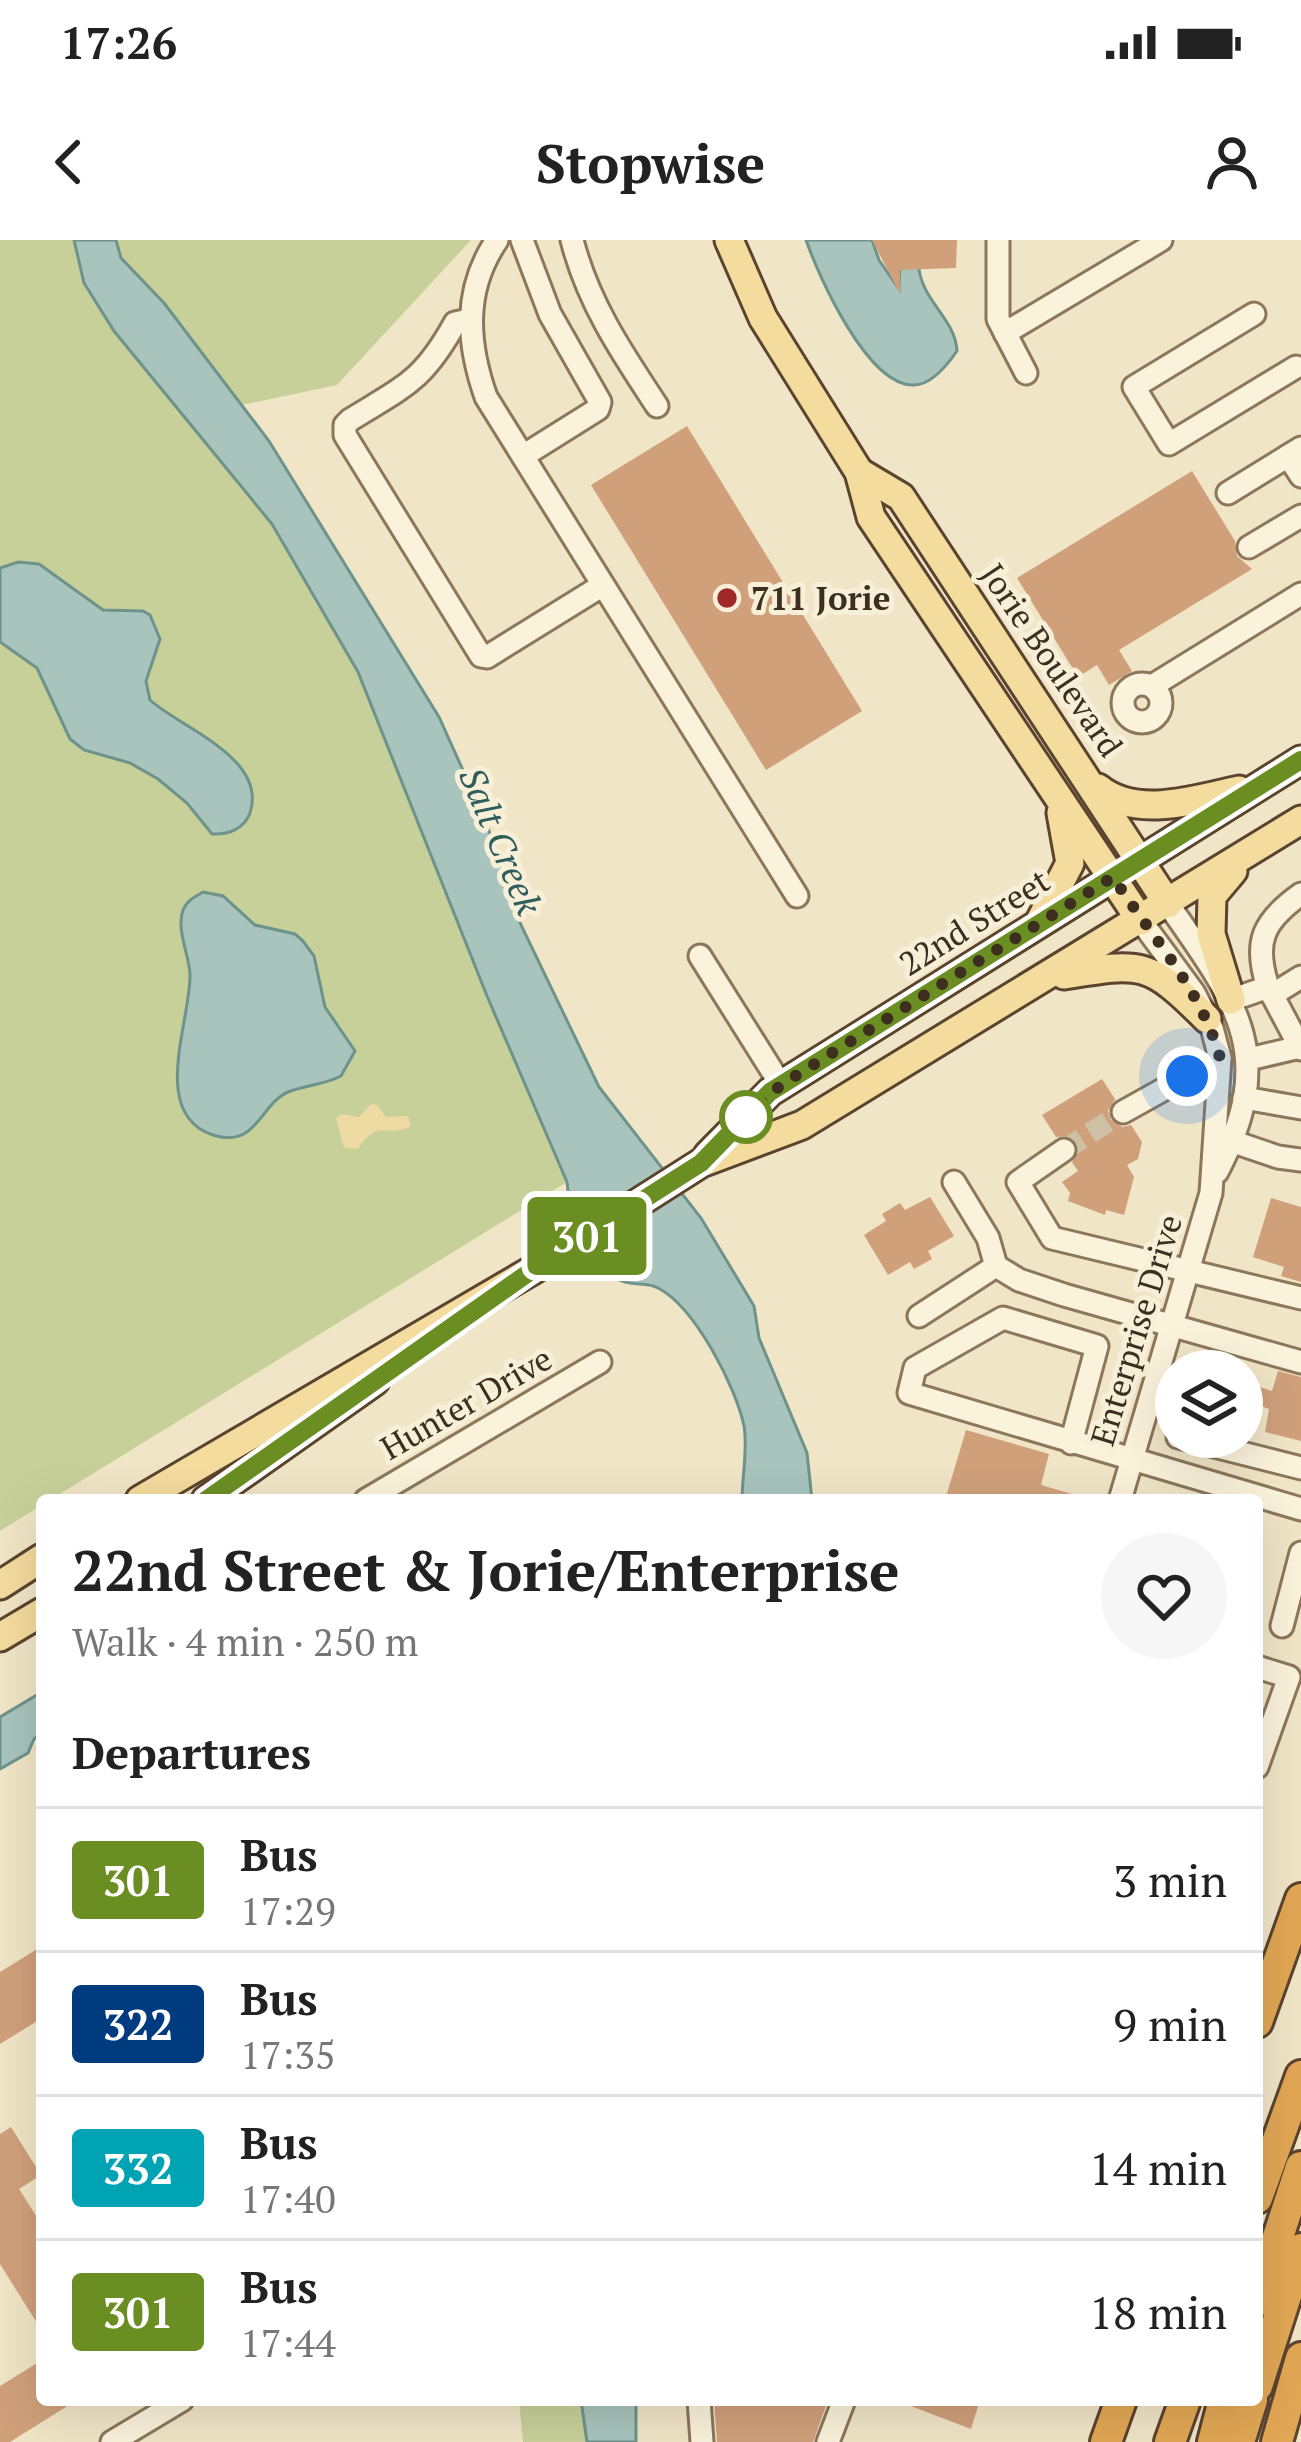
<!DOCTYPE html>
<html lang="en">
<head>
<meta charset="utf-8">
<style>
	:root { --surface:#fff; --page:#f6f6f6; --text:#222; --muted:#767676; --line:#e0e0e0 }
	body { margin:0; font-family:"PT Serif",serif; background:var(--page); color:var(--text); height:100vh; display:flex; flex-direction:column; font-size:45px; white-space:nowrap }
	* { box-sizing:border-box; margin:0 }
	p { font-size:39px; color:var(--muted) }
	.icon { flex:none; width:66px; height:66px; fill:none; stroke:currentColor; stroke-width:2; stroke-linecap:round; stroke-linejoin:round }
	.map { position:relative; flex:1; overflow:hidden }
	.drawer { position:absolute; left:36px; top:1254px; width:1227px; height:912px; display:flex; flex-direction:column; background:var(--surface); border-radius:12px; box-shadow:0 12px 48px #0002 }
	.drawer>* { flex:none }
	.badge { padding:0 24px; border-radius:9px; font-size:42px; line-height:78px }
	.fabs { position:absolute; left:1155px; top:1110px; display:grid; gap:24px }
	.fabs a { display:grid; place-items:center; width:108px; height:108px; border-radius:50%; background:var(--surface); box-shadow:0 12px 48px #0002; font-size:60px }
	.you { position:absolute; width:60px; height:60px; margin:-30px; border:9px solid #fff; border-radius:50%; background:#1a73e8; box-shadow:0 0 0 18px #1a73e833 }
	.map>.badge { position:absolute; translate:-50% -50%; box-shadow:0 0 0 6px #fff }
	h2 { padding:0 36px; font-size:45px; line-height:108px }
	.round { display:grid; place-items:center; flex:none; width:126px; height:126px; border-radius:63px; background:var(--page) }
	.head { display:flex; align-items:center; justify-content:space-between; height:204px; padding:0 36px }
	h1 { font-size:57px; font-weight:700; line-height:90px }
	ul { padding:0; list-style:none }
	li { display:flex; align-items:center; gap:36px; height:144px; padding:0 36px; border-top:3px solid var(--line) }
	li div { flex:1 }
	li b { display:block; font-size:45px }
	li em { font-style:normal }
	li .badge { min-width:132px; font-weight:700; text-align:center }
	.status { display:flex; justify-content:space-between; align-items:center; height:84px; padding:0 60px; background:var(--surface); direction:ltr }
	.status svg { height:33px; fill:currentColor }
	header { display:flex; justify-content:space-between; align-items:center; height:156px; padding:0 36px; background:var(--surface); font-size:54px; font-weight:700 }
	.map>svg:first-child { display:block }
	.green { fill:#c8d09a }
	.sand { fill:#eddba3 }
	.water { fill:#a8c4bc; stroke:#6e938b; stroke-width:3 }
	.building { fill:#d0a07b }
	.lines { fill:none; stroke-linecap:round; stroke-linejoin:round }
	.minor-tunnel { stroke:#cdc0a5; stroke-width:21; stroke-dasharray:21 10; stroke-linecap:butt }
	.minor-casing { stroke:#8d775b; stroke-width:27 }
	.major-casing { stroke:#5b442f; stroke-width:33 }
	.highway-casing { stroke:#5b442f; stroke-width:36 }
	.minor { stroke:#faf2db; stroke-width:21 }
	.major { stroke:#f4db9e; stroke-width:27 }
	.highway { stroke:#e2a755; stroke-width:30 }
	.line-casing { stroke:#fff; stroke-width:27 }
	.line { stroke:#6b8e23; stroke-width:18 }
	.walk { stroke:#3d2e1f; stroke-width:12; stroke-dasharray:0 21.6 }
	.poi-dot { fill:#9f2928; stroke:#f7efd7; stroke-width:4.5 }
	.stop-dot { fill:#fff; stroke:#6b8e23; stroke-width:6 }
	.labels { text-anchor:middle; stroke-width:10; stroke-linejoin:round; paint-order:stroke }
	.poi-label { font-size:33px; font-weight:bold; fill:#3d2e1f; stroke:#f7efd7; text-anchor:start }
	.street-label { font-size:33px; fill:#3d2e1f; stroke:#f7efd7 }
	.water-label { font-size:36px; font-style:italic; fill:#2e5d5b; stroke:#f7efd7 }
</style>
</head>
<body>
<div class="status"><b>17:26</b><svg viewBox="0 0 49 12"><path d="M0 12V9h3v3zM5 12V6h3v6zM10 12V3h3v9zM15 12V0h3v12zM26 1h20v11H26zM47 4h2v5h-2z"/></svg></div>
<header><svg class="icon" aria-label="back" viewBox="0 0 24 24"><path d="M15 5l-7 7 7 7"/></svg>Stopwise<svg class="icon" aria-label="person" viewBox="0 0 24 24"><circle cx="12" cy="8" r="4"/><path d="M4 21q1-7 8-7t8 7"/></svg></header>
<div class="map">
<svg width="1301" height="2202" viewBox="0 0 1301 2202">
	<rect width="100%" height="100%" fill="#f1e5c7"/>
	<g class="green">
		<polygon points="0,0 471,0 337,145 185,177 272,284 358,432 487,756 567,942 50,1260 42,1260 42,1265 0,1291"/>
		<polygon points="519,2160 581,2160 587,2202 523,2202"/>
	</g>
	<path class="sand" d="M371 864 377 865 386 877 408 876 411 886C388 899 379 877 358 909L344 908 336 878 342 874 359 877Z"/>
	<g class="water">
		<path d="M74 0H116L121 18 164 63 269 201 439 477 485 579 521 685 599 847 701 978 754 1066 759 1098 807 1213 812 1260H742C742 1237 748 1209 744 1186 736 1147 695 1067 658 1048 648 1042 633 1046 622 1041 584 1026 570 978 567 942L487 756 358 432 272 284 114 91 84 43Z"/>
		<path d="M806 0H872L879 20 899 49 900 20H918C919 61 955 76 957 111 948 124 932 145 914 145 868 147 819 37 806 0Z"/>
		<path d="M18 322 39 324 103 370 143 371 150 375 160 399 146 441 150 460C181 488 268 518 250 573 244 589 228 595 212 594L187 563 158 539 130 523 84 510 70 499 37 428 0 402V328Z"/>
		<path d="M203 652 223 656 255 685 295 694 303 701 314 716 325 767 355 811 341 836C324 845 305 845 288 852 260 864 257 909 213 895 149 874 191 781 190 734 189 714 176 690 183 670 187 660 195 657 203 652Z"/>
		<polygon points="42,1452 42,1493 34,1499 28,1513 0,1529 0,1477"/>
		<polygon points="581,2160 636,2160 636,2202 587,2202"/>
	</g>
	<g class="building">
		<polygon points="872,0 957,0 956,28 900,30 900,54"/>
		<polygon points="687,186 862,471 766,530 591,245"/>
		<polygon points="1192,231 1235,301 1237,316 1252,329 1119,410 1132,431 1109,445 1097,425 1078,437 1017,338"/>
		<polygon points="1102,839 1115,859 1108,871 1111,880 1122,887 1131,885 1142,902 1138,919 1127,925 1134,937 1124,975 1106,970 1105,975 1068,961 1070,953 1062,942 1078,931 1072,922 1079,908 1069,896 1056,897 1042,875"/>
		<polygon points="930,957 954,996 928,1011 932,1019 914,1029 910,1022 888,1035 864,995 886,981 882,974 900,963 905,970"/>
		<polygon points="1271,958 1301,967 1301,1042 1281,1036 1284,1027 1253,1017"/>
		<polygon points="1278,1131 1301,1137 1301,1201 1265,1192 1269,1169 1250,1162 1254,1145 1272,1151"/>
		<polygon points="966,1190 1049,1214 1041,1245 1079,1256 1079,1260 945,1260"/>
		<polygon points="42,1706 42,1778 0,1804 0,1732"/>
		<polygon points="11,1887 41,1935 19,1949 42,1985 42,2091 0,2024 0,1894"/>
		<polygon points="42,2120 42,2160 77,2160 10,2202 0,2202 0,2146"/>
		<polygon points="714,2160 828,2160 813,2202 717,2202"/>
		<polygon points="895,2160 971,2160 979,2163 971,2189"/>
	</g>
	<g class="lines">
		<polyline class="minor-tunnel" points="1064,910 1123,872"/>
		<g class="minor-casing">
			<g id="minor">
				<path d="M497 0C463 50 467 103 486 157L797 656"/>
				<polyline points="522,0 550,74 600,162 598,169 523,216"/>
				<path d="M572 0C588 63 622 113 657 166"/>
				<polyline points="998,0 998,79 1026,133"/>
				<polyline points="1254,74 1134,147 1169,204 1296,127"/>
				<path d="M469 80 455 83C423 141 405 146 350 180L345 185V195L481 416 487 417 603 345"/>
				<polyline points="1005,93 1161,0"/>
				<polyline points="1301,208 1288,216 1301,236"/>
				<polyline points="1228,253 1288,216"/>
				<polyline points="1249,307 1301,276"/>
				<circle cx="1142" cy="463" r="19"/>
				<polyline points="1152,446 1301,354"/>
				<path d="M1168 664C1236 761 1279 815 1217 932"/>
				<polyline points="700,716 781,845"/>
				<polyline points="1268,747 1301,809"/>
				<polyline points="1272,755 1301,737"/>
				<path d="M1231 760 1268 747C1253 702 1263 681 1301 654"/>
				<polyline points="1249,819 1300,807"/>
				<polyline points="1244,858 1301,868"/>
				<polyline points="1123,872 1220,818"/>
				<polyline points="1234,902 1278,917 1301,920"/>
				<polyline points="1064,910 1018,942 1052,998 1301,1058"/>
				<polyline points="954,942 988,998 996,1026"/>
				<polyline points="919,1076 996,1026 1019,1040 1064,1055 1301,1122"/>
				<polyline points="1178,1197 1301,1228"/>
				<polyline points="1071,1203 1097,1106 1003,1078 915,1128 909,1153 1301,1269"/>
				<polyline points="366,1260 600,1122"/>
				<polyline points="1120,1260 1211,953 1220,818 1212,788 1194,753 1141,681"/>
				<polyline points="1282,1386 1301,1313"/>
				<polyline points="1257,1427 1289,1437 1257,1527"/>
				<polyline points="699,2160 702,2202"/>
				<polyline points="112,2202 182,2160"/>
				<polyline points="828,2202 844,2160"/>
			</g>
		</g>
		<g class="major-casing">
			<g id="major">
				<polyline points="729,0 763,78 859,232 871,277 1141,681"/>
				<polyline points="859,232 901,257 1168,664"/>
				<path d="M1098 548C1136 579 1194 560 1239 550"/>
				<polyline points="1039,683 1070,623 1061,573"/>
				<path d="M1064 735C1143 722 1149 721 1207 779"/>
				<polyline points="1231,760 1211,694 1212,656 1233,631"/>
				<polyline points="708,915 770,852 1301,520"/>
				<polyline points="140,1260 531,1031 701,923 802,885 1301,580"/>
				<polyline points="206,1260 375,1141"/>
				<polyline points="0,1345 42,1318"/>
				<polyline points="0,1397 42,1372"/>
			</g>
		</g>
		<g class="highway-casing">
			<g id="highway">
				<polyline points="1257,1782 1301,1659"/>
				<polyline points="1257,1958 1301,1836"/>
				<polyline points="1257,2061 1301,1927"/>
				<polyline points="1257,2146 1301,2009"/>
				<polyline points="1106,2202 1121,2160"/>
				<polyline points="1170,2202 1185,2160"/>
				<polyline points="1213,2202 1224,2160"/>
				<polyline points="1239,2202 1252,2160"/>
				<polyline points="1277,2202 1301,2118"/>
			</g>
		</g>
		<use href="#minor" class="minor"/>
		<use href="#major" class="major"/>
		<use href="#highway" class="highway"/>
	</g>
	<g class="lines">
		<g class="line-casing">
			<polyline id="line" points="206,1260 531,1031 701,923 770,852 1301,520"/>
		</g>
		<use href="#line" class="line"/>
		<path class="walk" d="M746 877 781 845 1113 637C1151 696 1202 750 1220 818L1187 836"/>
	</g>
	<circle class="poi-dot" cx="727" cy="358" r="12"/>
	<circle class="stop-dot" cx="746" cy="877" r="24"/>
	<g class="labels">
		<g class="poi-label">
			<text x="751" y="370">711 Jorie</text>
		</g>
		<g class="street-label">
			<text transform="translate(1052 420) rotate(56)" y="12">Jorie Boulevard</text>
			<text transform="translate(974 682) rotate(-32)" y="12">22nd Street</text>
			<text transform="translate(1136 1090) rotate(-73)" y="12">Enterprise Drive</text>
			<text transform="translate(466 1163) rotate(-30)" y="12">Hunter Drive</text>
		</g>
		<g class="water-label">
			<text transform="translate(501 601) rotate(67)" y="13">Salt Creek</text>
		</g>
	</g>
</svg>
<div class="fabs">
<a><svg class="icon" aria-label="layers" viewBox="0 0 24 24"><path d="M12 4l9 5-9 5-9-5zM3 14l9 5 9-5"/></svg></a>
</div>
<div class="you" style="left:1187px;top:836px"></div>
<b class="badge" style="left:587px;top:996px;background:#6b8e23;color:#fff">301</b>
<section class="drawer">
<div class="head"><div><h1>22nd Street &amp; Jorie/Enterprise</h1><p>Walk · 4 min · 250 m</p></div><a class="round"><svg class="icon" aria-label="heart" viewBox="0 0 24 24"><path d="M12 20l-8-8c-3-5 5-10 8-4 3-6 11-1 8 4z"/></svg></a></div>
<h2>Departures</h2>
<ul>
<li><span class="badge" style="background:#6b8e23;color:#fff">301</span><div><b>Bus</b><p>17:29</p></div><em>3 min</em></li>
<li><span class="badge" style="background:#003b80;color:#fff">322</span><div><b>Bus</b><p>17:35</p></div><em>9 min</em></li>
<li><span class="badge" style="background:#00a3b4;color:#fff">332</span><div><b>Bus</b><p>17:40</p></div><em>14 min</em></li>
<li><span class="badge" style="background:#6b8e23;color:#fff">301</span><div><b>Bus</b><p>17:44</p></div><em>18 min</em></li>
</ul>
</section>
</div>
</body>
</html>
